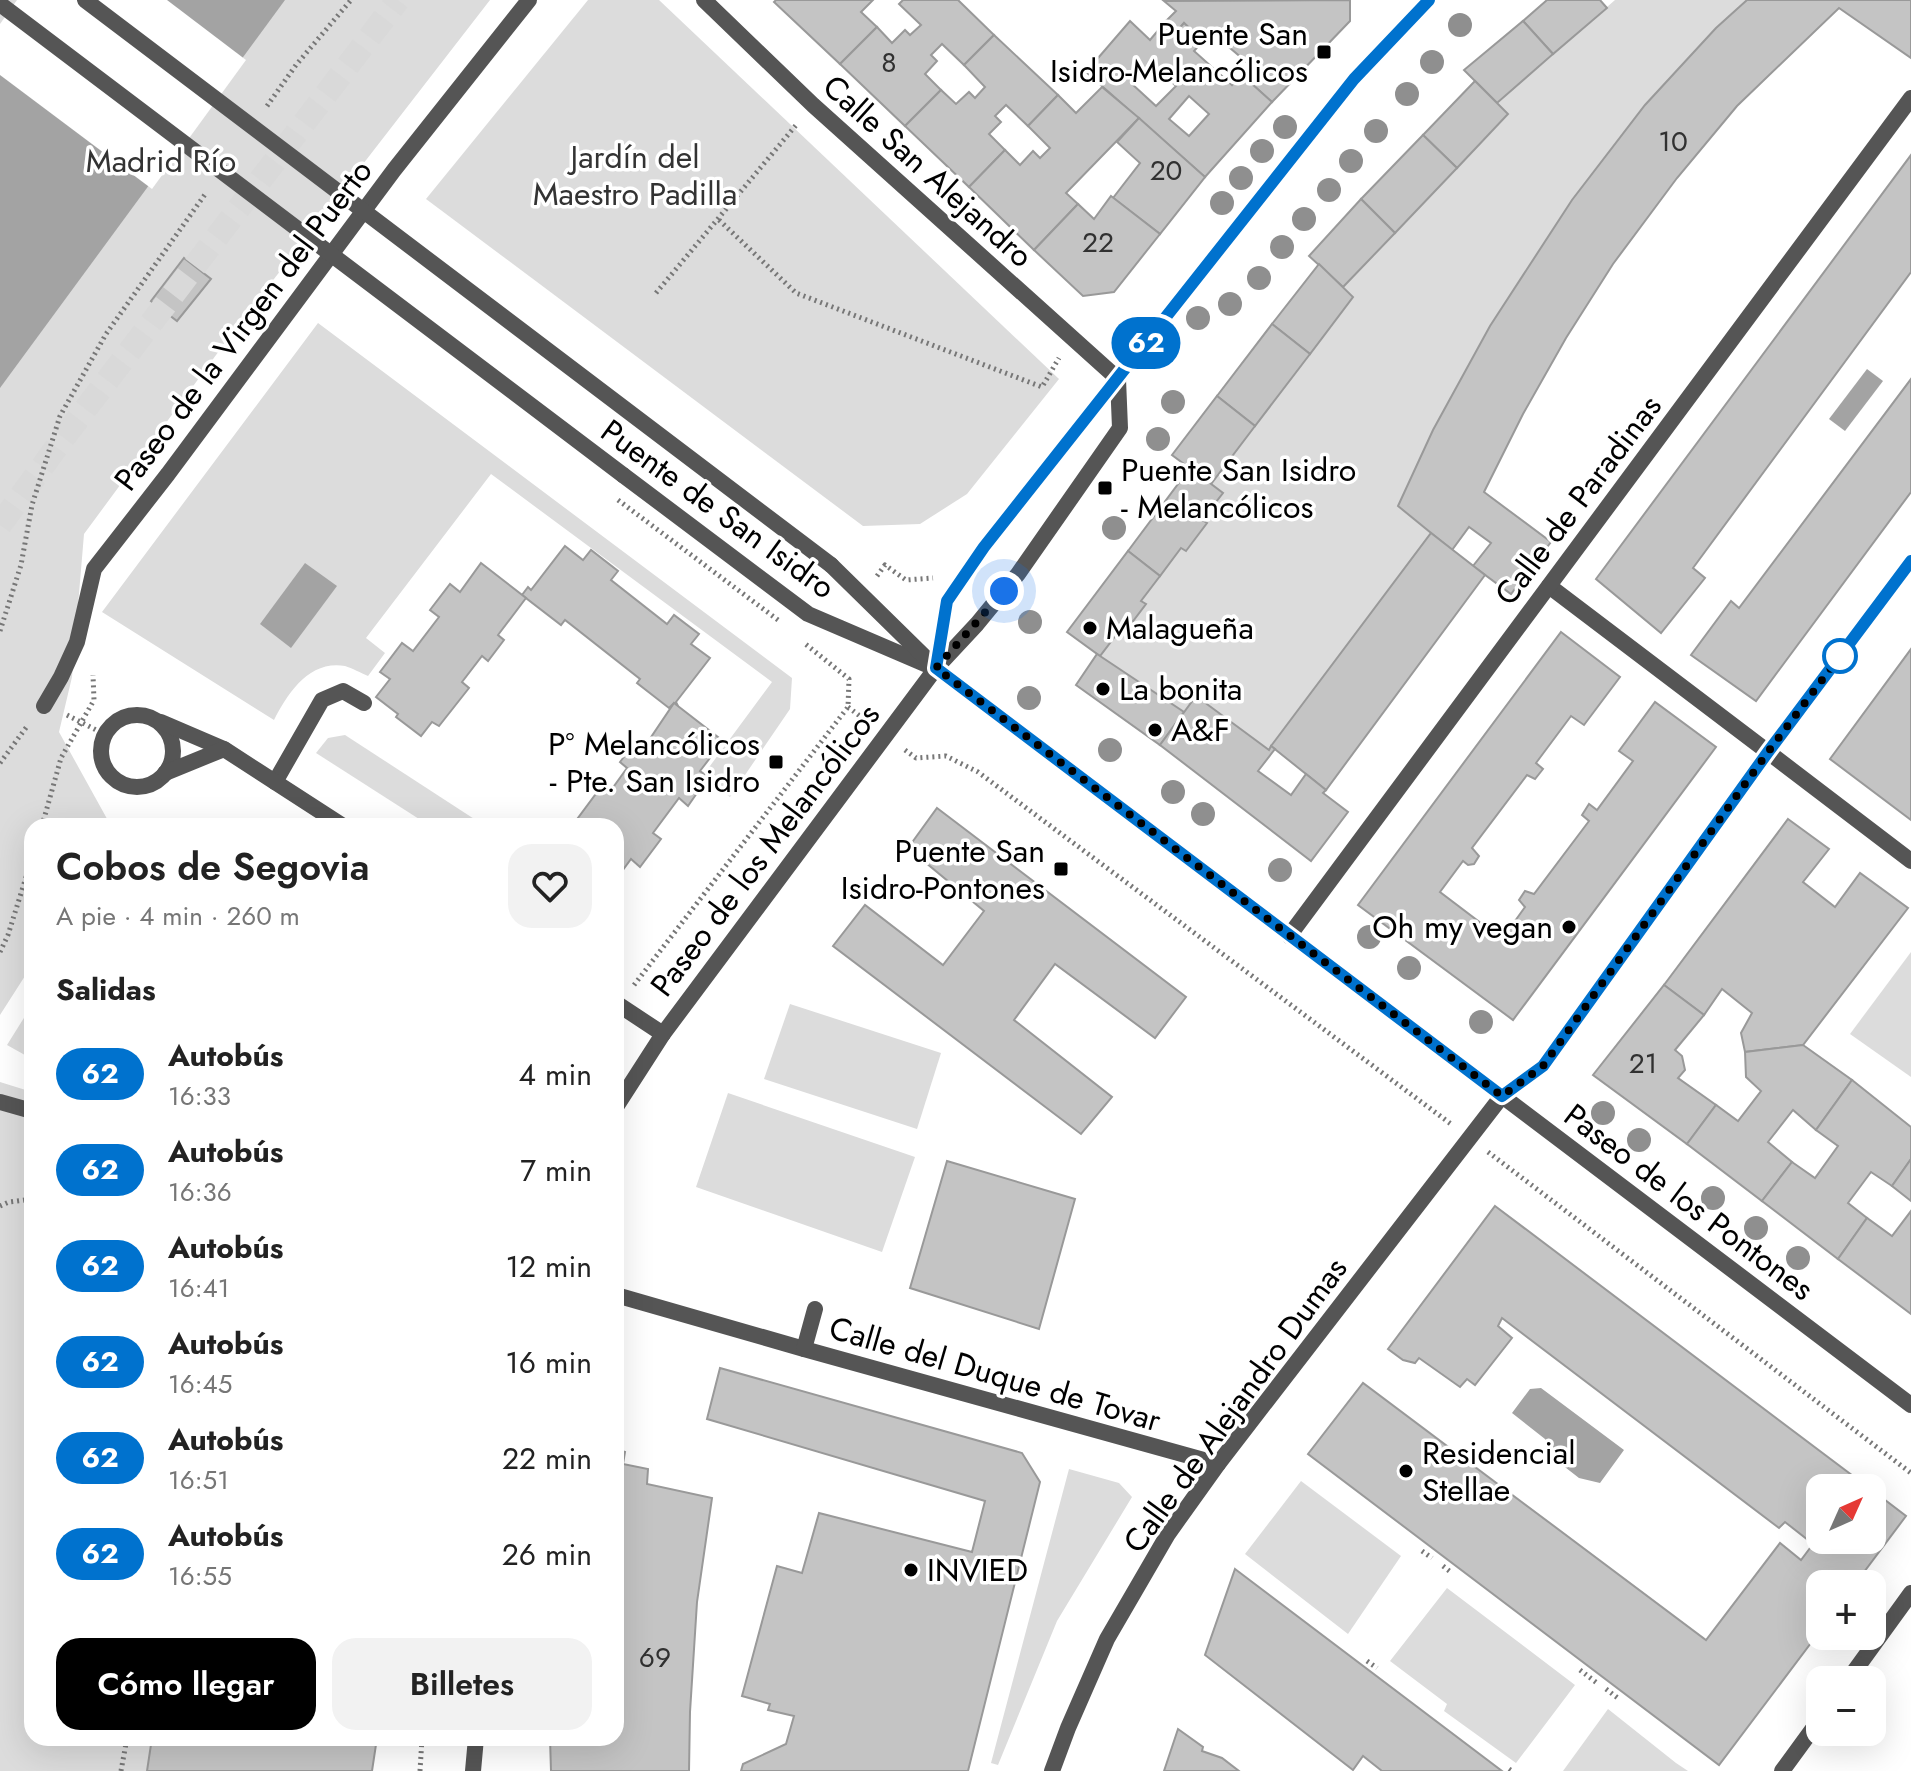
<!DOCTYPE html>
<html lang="es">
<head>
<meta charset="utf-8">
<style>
	:root { --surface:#fff; --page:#f2f2f2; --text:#222; --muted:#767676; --accent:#000 }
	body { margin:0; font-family:Jost,sans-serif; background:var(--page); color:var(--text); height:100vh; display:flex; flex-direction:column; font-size:30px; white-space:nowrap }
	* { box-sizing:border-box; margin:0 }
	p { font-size:26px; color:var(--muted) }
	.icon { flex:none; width:44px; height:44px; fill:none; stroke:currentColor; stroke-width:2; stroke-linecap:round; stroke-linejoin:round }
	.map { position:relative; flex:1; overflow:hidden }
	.details { position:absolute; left:24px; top:818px; width:600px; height:928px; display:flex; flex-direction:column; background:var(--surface); border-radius:24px; box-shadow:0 8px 32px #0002 }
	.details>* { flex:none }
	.badge { padding:0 16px; border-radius:26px; font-size:28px; line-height:52px }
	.needle { width:52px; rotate:45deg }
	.controls { position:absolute; left:1806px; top:1474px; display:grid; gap:16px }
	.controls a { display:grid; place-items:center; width:80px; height:80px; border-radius:16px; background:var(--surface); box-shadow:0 8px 32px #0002; font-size:40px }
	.you { position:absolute; width:40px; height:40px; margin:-20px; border:6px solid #fff; border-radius:50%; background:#1a73e8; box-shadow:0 0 0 12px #1a73e833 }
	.map>.badge { position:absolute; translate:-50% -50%; box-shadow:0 0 0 4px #fff }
	h2 { padding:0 32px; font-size:30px; line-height:72px }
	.round { display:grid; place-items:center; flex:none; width:84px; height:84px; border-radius:24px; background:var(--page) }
	.headline { display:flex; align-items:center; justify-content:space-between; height:136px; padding:0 32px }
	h1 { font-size:38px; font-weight:600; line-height:60px }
	.cta { display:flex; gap:16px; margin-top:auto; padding:16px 32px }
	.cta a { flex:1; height:92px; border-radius:24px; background:var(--accent); color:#fff; font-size:32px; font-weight:600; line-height:92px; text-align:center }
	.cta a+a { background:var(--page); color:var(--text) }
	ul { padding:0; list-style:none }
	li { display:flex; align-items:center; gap:24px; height:96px; padding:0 32px }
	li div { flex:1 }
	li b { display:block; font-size:30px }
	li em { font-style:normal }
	li .badge { min-width:88px; font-weight:700; text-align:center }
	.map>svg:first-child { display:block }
	.green { fill:#dcdcdc }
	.water { fill:#a3a3a3 }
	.pier { fill:#fff }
	.building { fill:#c4c4c4; stroke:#999; stroke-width:2; fill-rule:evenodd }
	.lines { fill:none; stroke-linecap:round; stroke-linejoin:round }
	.motorway-tunnel { stroke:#d9d9d9; stroke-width:24; stroke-dasharray:24 12; stroke-linecap:butt }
	.path { stroke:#777; stroke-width:5; stroke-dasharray:2 4; stroke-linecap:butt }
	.service { stroke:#555; stroke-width:16 }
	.pedestrian { stroke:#555; stroke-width:16 }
	.minor { stroke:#555; stroke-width:16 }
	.tertiary { stroke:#555; stroke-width:16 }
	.path-bridge { stroke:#777; stroke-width:5; stroke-dasharray:2 4; stroke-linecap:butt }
	.tertiary-bridge { stroke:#555; stroke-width:16 }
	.tree { fill:#8f8f8f }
	.line-casing { stroke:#fff; stroke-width:18 }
	.line { stroke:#0072ce; stroke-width:12 }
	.walk { stroke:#000; stroke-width:8; stroke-dasharray:0 14.4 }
	.poi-dot { fill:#000; stroke:#fff; stroke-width:3 }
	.stop-dot { fill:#fff; stroke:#0072ce; stroke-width:4 }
	.labels { text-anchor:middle; stroke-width:7; stroke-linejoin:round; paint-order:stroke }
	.number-label { font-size:28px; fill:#313131 }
	.poi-label { font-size:32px; fill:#000; stroke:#fff; text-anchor:start }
	.park-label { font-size:32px; fill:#333; stroke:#fff }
	.street-label { font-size:32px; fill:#000; stroke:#fff }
</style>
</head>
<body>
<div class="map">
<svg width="1911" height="1771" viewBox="0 0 1911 1771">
	<rect width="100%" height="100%" fill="#fff"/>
	<g class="green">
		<polygon points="0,0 490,0 233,332 84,534 72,677 59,732 111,826 32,826 32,965 0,1015"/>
		<polygon points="588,0 659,0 1059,379 967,494 920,524 863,526 426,199"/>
		<polygon points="1615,0 1747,0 1572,200 1490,326 1433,430 1398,506 1431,533 1269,750 1184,712 1100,656 1120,630 1125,633 1145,605 1141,601 1181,548 1187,551 1207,524 1202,520 1223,493 1211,484 1353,297 1343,287 1508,115 1497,103"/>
		<path d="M318 323 792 678 790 709 730 797 710 783 716 776 707 770 772 682 491 474 366 638 385 653 368 676C361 673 352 668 345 666 309 660 288 693 274 720L102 612Z"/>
		<polygon points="345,735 485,826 430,826 316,753 328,738"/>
		<polygon points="1911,952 1911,1077 1850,1034"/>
		<polygon points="790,1004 941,1053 917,1129 764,1079"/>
		<polygon points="32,1005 32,1059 7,1045"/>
		<polygon points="0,1082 32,1092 32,1738 152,1738 147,1771 0,1771"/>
		<polygon points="728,1093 915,1157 882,1252 696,1187"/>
		<polygon points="1069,1469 1119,1483 1132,1497 1057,1621 998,1765 991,1763"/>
		<polygon points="1301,1481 1401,1556 1348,1634 1245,1554"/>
		<polygon points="1447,1588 1575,1685 1516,1763 1444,1711 1447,1704 1390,1661"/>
		<polygon points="1608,1709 1676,1763 1688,1771 1563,1771"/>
	</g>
	<g class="water">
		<polygon points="22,0 285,0 0,388 0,30"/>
		<polygon points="1867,369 1883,381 1845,431 1829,419"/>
		<polygon points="305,563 337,586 291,648 260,624"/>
		<polygon points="1541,1388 1624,1450 1600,1483 1579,1478 1552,1457 1545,1439 1512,1413 1530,1389"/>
	</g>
	<polygon class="pier" points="17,0 167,0 246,60 152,189 0,75 0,24"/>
	<g class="building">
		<polygon points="776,0 873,0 861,12 877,27 840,64 774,2"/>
		<polygon points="903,0 958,0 994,35 964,65 942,44 931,55 937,61 925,74 941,90 905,126 840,64 877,27 892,43 905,30 910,35 921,25 899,4"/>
		<polygon points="1350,0 1350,21 1272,102 1242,75 1250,65 1211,32 1203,41 1184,23 1177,31 1166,21 1176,11 1164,1"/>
		<polygon points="1547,0 1600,0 1607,8 1553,54 1523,21"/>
		<polygon points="1747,0 1911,0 1911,58 1839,8 1737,106 1677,178 1613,264 1566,338 1523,414 1484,492 1551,542 1511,594 1473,566 1491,543 1469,527 1452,550 1398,506 1433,430 1490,326 1572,200 1645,105 1716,28"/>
		<path d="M1130 21 1150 40 1166 21 1177 31 1184 23 1203 41 1194 51 1232 85 1242 75 1272 102 1205 177 1086 72ZM1152 64 1176 86 1156 106 1132 84ZM1189 96 1209 114 1189 136 1169 119Z"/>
		<polygon points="1523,21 1553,54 1497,103 1464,70"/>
		<polygon points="994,35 1058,95 1028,126 1006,105 995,116 1001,122 989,134 1005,150 969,187 905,126 941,90 956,104 969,92 975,98 985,87 964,65"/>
		<polygon points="1475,81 1508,114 1457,168 1423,135"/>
		<polygon points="1102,87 1139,118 1066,193 1078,204 1034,250 969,187 1005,150 1020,165 1033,151 1040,158 1050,148 1028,126 1058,95 1076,113"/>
		<polygon points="1139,118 1205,177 1160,234 1113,198 1140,163 1117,142"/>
		<polygon points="1423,135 1457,168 1395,233 1361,199"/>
		<polygon points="1911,155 1911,272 1693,568 1705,578 1661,633 1596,579"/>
		<polygon points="1111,196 1160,234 1114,292 1083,296 1034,250 1078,204 1094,219"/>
		<polygon points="1361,199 1395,233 1343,287 1309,256"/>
		<polygon points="184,258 211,279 177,321 151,301"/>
		<polygon points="1319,264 1353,297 1310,354 1272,324"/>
		<polygon points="1272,324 1310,354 1255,426 1217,396"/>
		<polygon points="1911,379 1911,492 1756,701 1691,655 1731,601 1739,608"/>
		<polygon points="1217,396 1255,426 1211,484 1172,455"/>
		<polygon points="1190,468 1223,493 1202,520 1207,523 1186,551 1181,548 1160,576 1128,551"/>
		<polygon points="1431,533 1485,575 1326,790 1271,746"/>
		<polygon points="565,546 583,560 591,550 618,571 611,580 667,624 674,615 699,634 691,644 710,658 676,702 678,706 674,703 669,708 637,683 640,679 565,620 561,625 522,595 528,587 531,590"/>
		<polygon points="1128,551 1160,576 1141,601 1146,604 1124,633 1120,630 1100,656 1067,632"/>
		<polygon points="481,563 526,598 498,635 504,640 488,661 482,656 462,682 469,688 439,726 432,722 421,736 396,717 398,714 376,697 390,679 380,672 402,643 413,651 439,617 430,610 450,584 460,592"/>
		<polygon points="1561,632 1620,677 1584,725 1571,716 1536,763 1543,769 1535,779 1527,775 1472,848 1479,856 1474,864 1468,865 1463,861 1440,892 1502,939 1525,907 1519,900 1525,891 1534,894 1589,821 1582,815 1589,804 1597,810 1633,761 1619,751 1655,702 1716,747 1513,1020 1358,905"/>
		<polygon points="1911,649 1911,820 1830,759"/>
		<polygon points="1097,654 1184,712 1160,745 1076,685"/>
		<polygon points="1196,696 1269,750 1271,746 1275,749 1258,771 1291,795 1306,774 1326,790 1323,793 1348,812 1311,861 1160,745"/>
		<polygon points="674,703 723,741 700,771 708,777 688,806 679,798 653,833 661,839 640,867 631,859 617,878 616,826 572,826 601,787 609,793 627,768 620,762 637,740 645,746"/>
		<polygon points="937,808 1186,997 1155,1038 1055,964 1014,1020 1112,1097 1081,1134 833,946 865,905 943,965 984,911 908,848"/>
		<polygon points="1788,819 1829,849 1803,882 1835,907 1860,873 1908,908 1803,1045 1745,1052 1741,1033 1752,1013 1722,989 1704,1015 1664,985"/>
		<polygon points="1664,985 1704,1015 1675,1050 1682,1056 1685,1070 1678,1078 1716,1105 1687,1144 1593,1075"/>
		<polygon points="1803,1045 1852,1080 1816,1130 1793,1110 1768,1142 1792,1162 1762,1201 1687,1144 1716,1105 1738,1121 1761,1091 1746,1077 1745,1052"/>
		<polygon points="1852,1080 1911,1127 1911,1159 1892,1186 1871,1172 1848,1203 1867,1218 1838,1259 1762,1201 1792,1162 1815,1178 1838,1146 1816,1130"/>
		<polygon points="1911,1159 1911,1201 1892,1186"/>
		<polygon points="947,1161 1075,1199 1039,1329 910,1288"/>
		<polygon points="1495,1206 1869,1488 1820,1488 1820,1540 1872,1540 1872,1490 1906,1516 1855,1584 1820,1584 1820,1631 1719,1765 1308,1454 1363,1383 1706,1640 1780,1543 1801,1560 1813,1544 1785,1522 1779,1528 1502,1318 1498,1326 1512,1338 1475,1385 1467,1379 1460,1387 1419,1358 1415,1363 1403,1360 1388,1349"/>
		<polygon points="1911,1211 1911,1314 1838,1259 1867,1218 1892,1236"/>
		<polygon points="720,1368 1022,1453 1040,1482 968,1771 741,1771 743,1764 786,1744 794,1716 768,1710 770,1704 742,1696 777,1566 802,1573 819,1513 972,1552 985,1501 707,1419"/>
		<polygon points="616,1449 625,1452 623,1464 648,1469 647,1484 712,1498 697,1602 690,1712 689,1771 551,1771 550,1738 616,1738"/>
		<polygon points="1235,1569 1502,1771 1382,1771 1363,1756 1353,1770 1205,1655"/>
		<polygon points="1178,1729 1203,1747 1202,1751 1222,1758 1239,1771 1164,1771"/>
		<polygon points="152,1738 377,1738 372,1771 147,1771"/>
	</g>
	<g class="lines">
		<polyline class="motorway-tunnel" points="0,525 61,441 398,0"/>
		<g class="path">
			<polyline points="267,106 296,65 351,0"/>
			<polyline points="719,220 796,293 1042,387 1059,358"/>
			<polyline points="656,293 797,124"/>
			<polyline points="877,576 885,565 906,580 933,578"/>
			<polyline points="0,631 21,565 32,505 60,416 106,334 206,193"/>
			<polyline points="848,707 865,720"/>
			<polyline points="67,715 104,734"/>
			<polyline points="905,750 916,758 946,756 978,772 1451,1124"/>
			<polyline points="0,763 28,725"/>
			<polyline points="42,826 61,758 94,700 93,675"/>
			<polyline points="0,952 8,935 32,858"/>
			<polyline points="634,985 848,707 849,679 803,642"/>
			<polyline points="1488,1152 1911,1473"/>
			<polyline points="0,1206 9,1202 32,1199"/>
			<polyline points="1422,1551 1432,1558"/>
			<polyline points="1443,1566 1452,1573"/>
			<polyline points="1367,1661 1377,1668"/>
			<polyline points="1580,1670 1597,1683"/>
			<polyline points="1606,1689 1619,1699"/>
			<polyline points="1509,1769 1512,1771"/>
			<polyline points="121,1771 127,1738"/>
			<polyline points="420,1771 422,1738"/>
		</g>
		<polyline class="service" points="275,782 322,700 343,691 364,703"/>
		<g class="pedestrian">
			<polyline points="44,706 61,677 77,642 94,569 168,474 394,170 529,0"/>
			<polyline points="1768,752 1911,861"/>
			<polyline points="0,1102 32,1111"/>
			<polyline points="616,1295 804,1349"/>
		</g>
		<g class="minor">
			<polyline points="704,0 813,105 1118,379 1120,428 1018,574 977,624 936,668"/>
			<polyline points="1549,586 1768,752"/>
			<circle cx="137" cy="751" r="36"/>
			<polyline points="161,722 224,749 343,826"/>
			<polyline points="165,773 224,749"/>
			<polyline points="1289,936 1911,98"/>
			<polyline points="616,1003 663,1034"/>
			<polyline points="815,1309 804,1349 1218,1464"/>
			<polyline points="1848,1680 1911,1593"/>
			<polyline points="1052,1771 1068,1728 1107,1639 1168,1534 1218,1464 1502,1096 1543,1066 1768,752 1911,561"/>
			<polyline points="1782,1771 1820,1719"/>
		</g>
		<g class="tertiary">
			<polyline points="623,475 808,614 927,665"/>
			<polyline points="831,565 936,668 1911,1405"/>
			<polyline points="616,1107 663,1034 936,668 947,601 984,547 1354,79 1429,0"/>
			<polyline points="473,1771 476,1738"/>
		</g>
		<polyline class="path-bridge" points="618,500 778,620"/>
		<g class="tertiary-bridge">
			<polyline points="85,0 831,565"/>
			<polyline points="0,4 623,475"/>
		</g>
	</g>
	<g class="tree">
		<circle cx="1460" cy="25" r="12"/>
		<circle cx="1432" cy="62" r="12"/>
		<circle cx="1407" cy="94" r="12"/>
		<circle cx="1285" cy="127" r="12"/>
		<circle cx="1376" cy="131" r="12"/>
		<circle cx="1262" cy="151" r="12"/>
		<circle cx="1351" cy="161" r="12"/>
		<circle cx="1241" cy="178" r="12"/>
		<circle cx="1329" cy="190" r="12"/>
		<circle cx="1222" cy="203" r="12"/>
		<circle cx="1304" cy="219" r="12"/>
		<circle cx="1282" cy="247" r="12"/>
		<circle cx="1259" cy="278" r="12"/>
		<circle cx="1230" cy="304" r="12"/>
		<circle cx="1198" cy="318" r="12"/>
		<circle cx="1173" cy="402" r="12"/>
		<circle cx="1158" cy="439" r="12"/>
		<circle cx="1114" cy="528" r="12"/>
		<circle cx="1030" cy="622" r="12"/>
		<circle cx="1029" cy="698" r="12"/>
		<circle cx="1110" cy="750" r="12"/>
		<circle cx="1173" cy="792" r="12"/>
		<circle cx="1203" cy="814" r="12"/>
		<circle cx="1280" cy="870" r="12"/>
		<circle cx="1369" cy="937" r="12"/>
		<circle cx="1409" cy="968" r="12"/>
		<circle cx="1481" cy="1022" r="12"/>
		<circle cx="1603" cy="1113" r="12"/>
		<circle cx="1639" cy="1140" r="12"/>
		<circle cx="1713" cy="1198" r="12"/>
		<circle cx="1756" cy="1228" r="12"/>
		<circle cx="1798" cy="1258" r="12"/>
	</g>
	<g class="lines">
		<g class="line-casing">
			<polyline id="line" points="1429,0 1354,79 984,547 947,601 936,668 1502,1096 1543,1066 1768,752 1911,561"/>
		</g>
		<use href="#line" class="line"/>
		<polyline class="walk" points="1004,591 936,668 1502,1096 1543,1066 1768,752 1840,656"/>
	</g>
	<g class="poi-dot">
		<rect x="1316" y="44" width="16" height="16" rx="4"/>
		<rect x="1097" y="480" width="16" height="16" rx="4"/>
		<circle cx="1090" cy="628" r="8"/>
		<circle cx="1103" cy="689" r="8"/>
		<circle cx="1155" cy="730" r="8"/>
		<rect x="768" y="754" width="16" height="16" rx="4"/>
		<rect x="1053" y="861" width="16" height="16" rx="4"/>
		<circle cx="1569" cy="927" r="8"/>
		<circle cx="1406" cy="1471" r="8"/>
		<circle cx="911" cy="1570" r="8"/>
	</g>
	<circle class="stop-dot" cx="1840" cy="656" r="16"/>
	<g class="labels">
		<g class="number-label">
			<text x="889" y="72">8</text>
			<text x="1673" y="151">10</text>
			<text x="1166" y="180">20</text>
			<text x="1098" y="252">22</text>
			<text x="1643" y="1073">21</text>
			<text x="655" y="1667">69</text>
		</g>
		<g class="poi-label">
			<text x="1308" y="45" text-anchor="end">Puente San<tspan x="1308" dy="37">Isidro-Melancólicos</tspan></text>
			<text x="1121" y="481">Puente San Isidro<tspan x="1121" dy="37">- Melancólicos</tspan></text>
			<text x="1106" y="639">Malagueña</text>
			<text x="1119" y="700">La bonita</text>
			<text x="1171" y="741">A&amp;F</text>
			<text x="760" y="755" text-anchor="end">Pº Melancólicos<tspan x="760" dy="37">- Pte. San Isidro</tspan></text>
			<text x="1045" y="862" text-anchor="end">Puente San<tspan x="1045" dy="37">Isidro-Pontones</tspan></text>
			<text x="1553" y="938" text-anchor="end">Oh my vegan</text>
			<text x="1422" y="1464">Residencial<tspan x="1422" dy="37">Stellae</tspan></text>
			<text x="927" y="1581">INVIED</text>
		</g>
		<g class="park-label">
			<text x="635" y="168">Jardín del<tspan x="635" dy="37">Maestro Padilla</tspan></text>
			<text x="161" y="172">Madrid Río</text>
		</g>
		<g class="street-label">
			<text transform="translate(928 171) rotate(42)" y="11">Calle San Alejandro</text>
			<text transform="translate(243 325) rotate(-53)" y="11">Paseo de la Virgen del Puerto</text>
			<text transform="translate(1578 500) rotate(-53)" y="11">Calle de Paradinas</text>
			<text transform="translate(718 509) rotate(36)" y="11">Puente de San Isidro</text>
			<text transform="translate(765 850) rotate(-53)" y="11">Paseo de los Melancólicos</text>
			<text transform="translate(1689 1202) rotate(37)" y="11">Paseo de los Pontones</text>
			<text transform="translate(995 1374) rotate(16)" y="11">Calle del Duque de Tovar</text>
			<text transform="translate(1235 1405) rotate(-54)" y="11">Calle de Alejandro Dumas</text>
		</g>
	</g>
</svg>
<div class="controls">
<a><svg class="needle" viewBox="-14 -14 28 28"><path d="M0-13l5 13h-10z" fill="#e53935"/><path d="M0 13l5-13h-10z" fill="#767676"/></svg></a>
<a>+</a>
<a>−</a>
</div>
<div class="you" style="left:1004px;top:591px"></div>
<b class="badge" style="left:1146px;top:343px;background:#0072ce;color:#fff">62</b>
<section class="details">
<div class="headline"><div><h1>Cobos de Segovia</h1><p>A pie · 4 min · 260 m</p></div><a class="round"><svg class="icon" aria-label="heart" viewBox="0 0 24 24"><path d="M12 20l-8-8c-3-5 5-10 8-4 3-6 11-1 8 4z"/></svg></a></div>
<h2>Salidas</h2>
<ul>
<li><span class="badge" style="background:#0072ce;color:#fff">62</span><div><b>Autobús</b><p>16:33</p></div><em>4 min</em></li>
<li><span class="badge" style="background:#0072ce;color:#fff">62</span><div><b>Autobús</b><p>16:36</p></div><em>7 min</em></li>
<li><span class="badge" style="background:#0072ce;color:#fff">62</span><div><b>Autobús</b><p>16:41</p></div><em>12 min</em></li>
<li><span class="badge" style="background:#0072ce;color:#fff">62</span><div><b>Autobús</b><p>16:45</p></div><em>16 min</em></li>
<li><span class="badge" style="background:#0072ce;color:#fff">62</span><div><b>Autobús</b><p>16:51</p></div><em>22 min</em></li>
<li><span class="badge" style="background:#0072ce;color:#fff">62</span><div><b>Autobús</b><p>16:55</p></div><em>26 min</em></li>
</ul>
<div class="cta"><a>Cómo llegar</a><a>Billetes</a></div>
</section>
</div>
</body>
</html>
